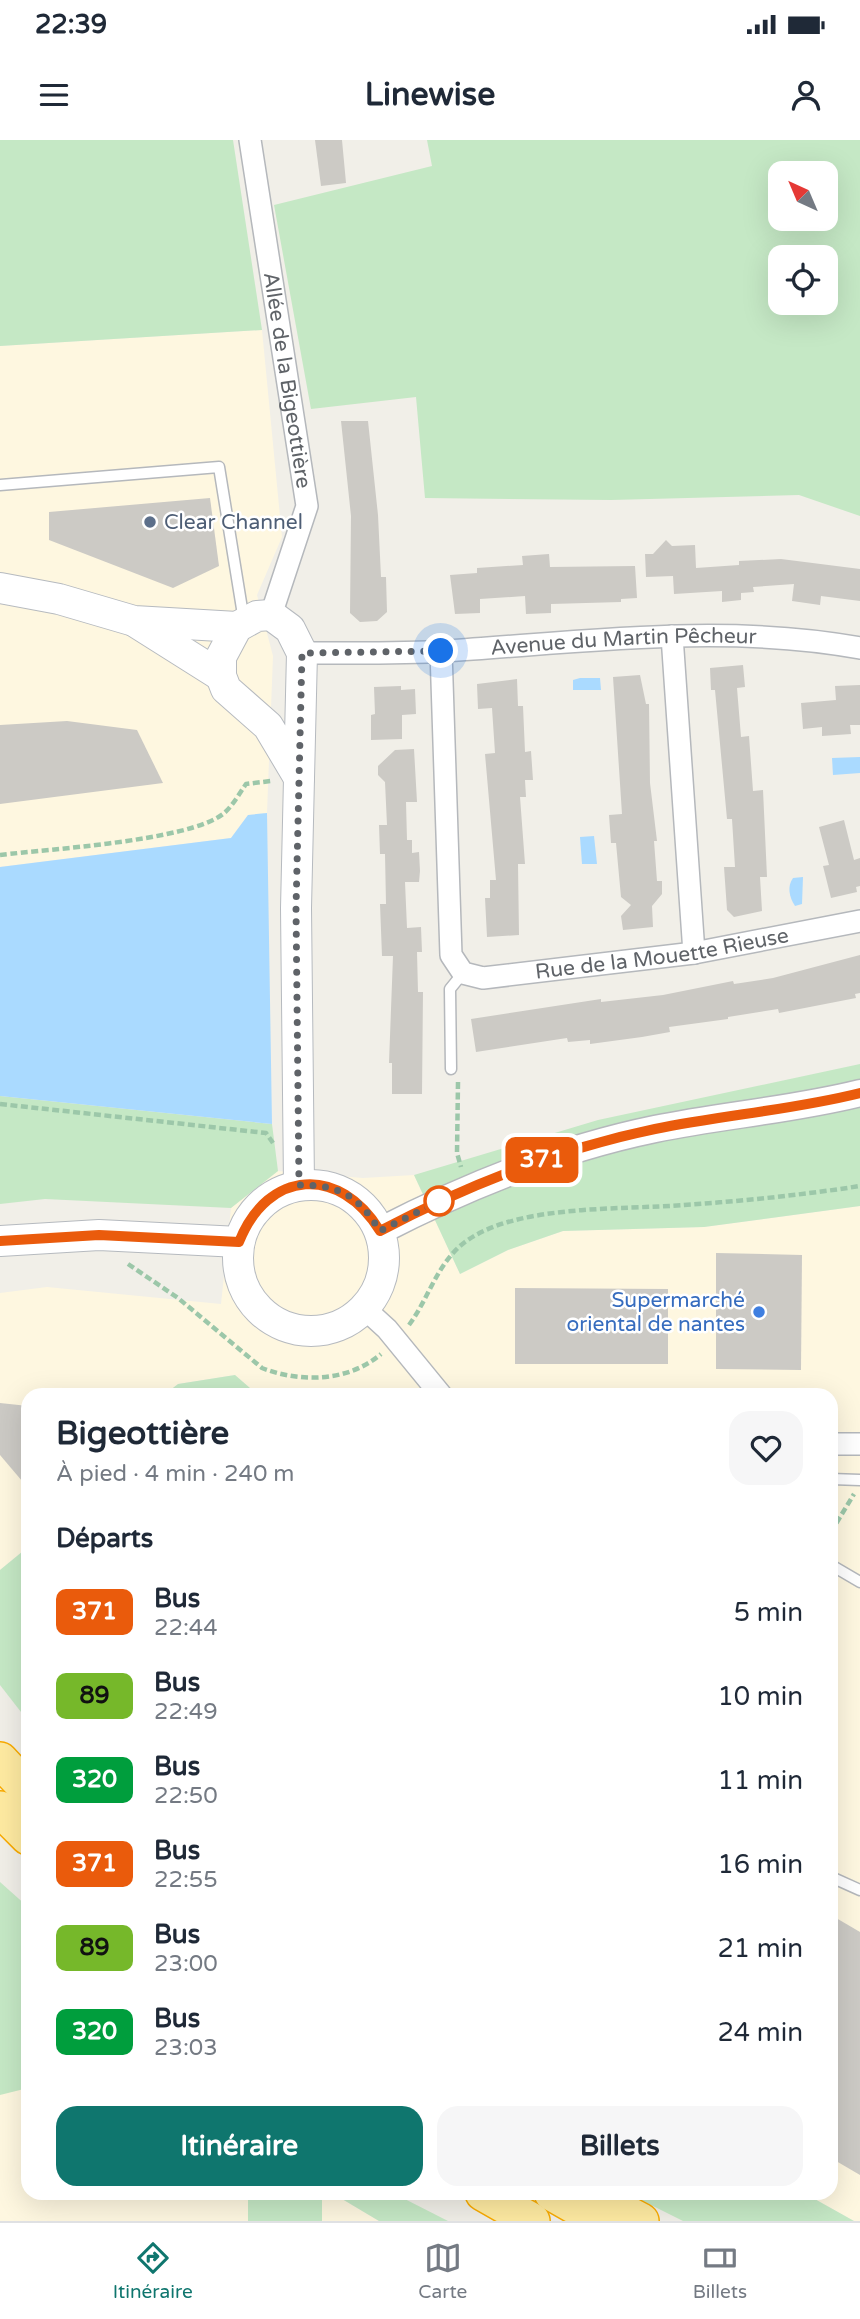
<!DOCTYPE html>
<html lang="fr">
<head>
<meta charset="utf-8">
<style>
	:root { --surface:#fff; --page:#f6f6f7; --text:#1f2937; --muted:#747a83; --line:#e0e1e3; --accent:#0f766e }
	body { margin:0; font-family:"Varela Round",sans-serif; background:var(--page); color:var(--text); height:100vh; display:flex; flex-direction:column; font-size:26px; white-space:nowrap }
	* { box-sizing:border-box; margin:0 }
	p { font-size:23px; color:var(--muted) }
	.icon { flex:none; width:38px; height:38px; fill:none; stroke:currentColor; stroke-width:2; stroke-linecap:round; stroke-linejoin:round }
	.map { position:relative; flex:1; overflow:hidden }
	.side { position:absolute; left:21px; top:1248px; width:817px; height:812px; display:flex; flex-direction:column; background:var(--surface); border-radius:21px; box-shadow:0 7px 28px #0002 }
	.side>* { flex:none }
	.badge { padding:0 14px; border-radius:10px; font-size:24px; line-height:46px }
	.needle { width:46px; rotate:316deg }
	.buttons { position:absolute; left:768px; top:21px; display:grid; gap:14px }
	.buttons a { display:grid; place-items:center; width:70px; height:70px; border-radius:14px; background:var(--surface); box-shadow:0 7px 28px #0002; font-size:35px }
	.you { position:absolute; width:35px; height:35px; margin:-18px; border:5px solid #fff; border-radius:50%; background:#1a73e8; box-shadow:0 0 0 10px #1a73e833 }
	.map>.badge { position:absolute; translate:-50% -50%; box-shadow:0 0 0 4px #fff }
	h2 { padding:0 35px; font-size:26px; line-height:63px }
	.round { display:grid; place-items:center; flex:none; width:74px; height:74px; border-radius:21px; background:var(--page) }
	.headline { display:flex; align-items:center; justify-content:space-between; height:119px; padding:0 35px }
	h1 { font-size:33px; font-weight:700; line-height:52px }
	.button { display:flex; gap:14px; margin-top:auto; padding:14px 35px }
	.button a { flex:1; height:80px; border-radius:21px; background:var(--accent); color:#fff; font-size:28px; font-weight:700; line-height:80px; text-align:center }
	.button a+a { background:var(--page); color:var(--text) }
	ul { padding:0; list-style:none }
	li { display:flex; align-items:center; gap:21px; height:84px; padding:0 35px }
	li div { flex:1 }
	li b { display:block; font-size:26px }
	li em { font-style:normal }
	li .badge { min-width:77px; font-weight:700; text-align:center }
	.status { display:flex; justify-content:space-between; align-items:center; height:49px; padding:0 35px; background:var(--surface); direction:ltr }
	.status svg { height:19px; fill:currentColor }
	header { display:flex; justify-content:space-between; align-items:center; height:91px; padding:0 35px; background:var(--surface); font-size:32px; font-weight:700 }
	.menu { display:flex; justify-content:space-around; align-items:center; height:98px; border-top:2px solid var(--line); background:var(--surface); font-size:19px; color:var(--muted) }
	.menu a { display:grid; justify-items:center; gap:4px }
	.menu .selected { color:var(--accent) }
	.map>svg:first-child { display:block }
	.commercial { fill:#fef7e0 }
	.green { fill:#c5e8c5; fill-rule:evenodd }
	.water { fill:#aadaff }
	.building { fill:#cccac5 }
	.lines { fill:none; stroke-linecap:round; stroke-linejoin:round }
	.service-casing { stroke:#b5b8bc; stroke-width:13 }
	.minor-casing { stroke:#b5b8bc; stroke-width:24 }
	.tertiary-casing { stroke:#b5b8bc; stroke-width:29 }
	.secondary-casing { stroke:#b6babf; stroke-width:32 }
	.trunk-casing { stroke:#f9ab00; stroke-width:38 }
	.path { stroke:#9cc7a9; stroke-width:4.5; stroke-dasharray:7 3.5; stroke-linecap:butt }
	.service { stroke:#fff; stroke-width:10 }
	.minor { stroke:#fff; stroke-width:21 }
	.tertiary { stroke:#fff; stroke-width:26 }
	.secondary { stroke:#fff; stroke-width:30 }
	.trunk { stroke:#feeaa1; stroke-width:35 }
	.line-casing { stroke:#fff; stroke-width:16 }
	.line { stroke:#ea5b0c; stroke-width:10 }
	.walk { stroke:#5f6368; stroke-width:7; stroke-dasharray:0 12.6 }
	.service-dot { fill:#5c6f8a; stroke:#fff; stroke-width:2.5 }
	.stop-dot { fill:#fff; stroke:#ea5b0c; stroke-width:3.5 }
	.shop-dot { fill:#3f7fe0; stroke:#fff; stroke-width:2.5 }
	.labels { text-anchor:middle; stroke-width:5; stroke-linejoin:round; paint-order:stroke }
	.street-label { font-size:21px; fill:#5f6368; stroke:#fff }
	.service-label { font-size:21px; fill:#4e5e75; stroke:#fff; text-anchor:start }
	.shop-label { font-size:21px; fill:#366cbe; stroke:#fff; text-anchor:end }
</style>
</head>
<body>
<div class="status"><b>22:39</b><svg viewBox="0 0 49 12"><path d="M0 12V9h3v3zM5 12V6h3v6zM10 12V3h3v9zM15 12V0h3v12zM26 1h20v11H26zM47 4h2v5h-2z"/></svg></div>
<header><svg class="icon" aria-label="menu" viewBox="0 0 24 24"><path d="M4 6h16M4 12h16M4 18h16"/></svg>Linewise<svg class="icon" aria-label="person" viewBox="0 0 24 24"><circle cx="12" cy="8" r="4"/><path d="M4 21q1-7 8-7t8 7"/></svg></header>
<div class="map">
<svg width="860" height="2081" viewBox="0 0 860 2081">
	<rect width="100%" height="100%" fill="#f1efe8"/>
	<g class="commercial">
		<polygon points="262,190 282,397 257,455 273,516 267,673 248,675 231,698 0,727 0,206"/>
		<polygon points="278,1031 363,1038 414,1035 460,1134 508,1110 563,1091 704,1087 860,1066 860,2081 854,2081 804,2053 831,2053 831,1255 258,1255 235,1235 178,1244 164,1255 28,1255 28,1407 0,1430 0,1153 47,1147 221,1164 231,1068"/>
		<polygon points="0,1852 28,1864 28,2053 332,2053 379,2081 0,2081"/>
	</g>
	<g class="green">
		<polygon points="0,0 233,0 262,190 0,206"/>
		<path d="M427 0H860V376L799 355 611 360 425 358 416 257 311 269 274 65 432 26ZM780 33H826V79H780ZM780 117H826V163H780Z"/>
		<polygon points="860,924 860,1066 704,1087 563,1091 508,1110 460,1134 414,1035 598,980"/>
		<polygon points="0,956 272,984 278,1031 231,1068 45,1059 0,1064"/>
		<polygon points="235,1235 258,1255 164,1255 178,1244"/>
		<polygon points="28,1407 28,1581 0,1545 0,1430"/>
		<polygon points="0,1742 28,1767 28,1948 0,1955"/>
		<polygon points="239,2053 322,2053 322,2081 248,2081 248,2059"/>
		<polygon points="332,2053 393,2053 448,2081 379,2081"/>
		<polygon points="627,2053 804,2053 854,2081 683,2081"/>
	</g>
	<g class="water">
		<polygon points="580,538 600,538 601,550 573,550 573,540"/>
		<polygon points="860,617 860,633 833,635 832,618"/>
		<polygon points="267,673 272,984 0,956 0,727 231,698 248,675"/>
		<polygon points="594,696 597,724 582,724 580,697"/>
		<path d="M803 737 802 764 795 766C789 757 787 746 793 738Z"/>
	</g>
	<g class="building">
		<polygon points="315,0 342,0 346,43 321,46"/>
		<polygon points="341,281 368,281 378,375 381,437 386,437 387,472 377,481 360,482 350,473 351,376"/>
		<polygon points="210,358 219,426 173,448 49,400 49,372"/>
		<polygon points="666,400 672,406 695,405 696,428 739,425 739,421 781,419 860,429 860,461 821,456 820,465 792,461 794,444 753,447 754,452 741,453 741,460 722,462 722,451 674,454 673,436 646,437 645,414 653,414"/>
		<polygon points="549,414 550,427 635,426 637,458 621,459 621,462 551,464 551,473 526,474 525,456 480,459 480,473 455,474 450,435 477,433 477,428 523,425 522,416"/>
		<polygon points="743,525 745,547 737,548 741,597 749,596 753,651 763,650 767,737 760,737 762,771 734,777 727,770 724,727 735,727 732,679 727,679 715,550 711,550 710,528"/>
		<polygon points="640,535 646,564 649,564 650,643 657,701 654,701 657,741 662,741 662,754 652,766 653,787 623,790 621,776 631,765 621,757 616,703 611,703 609,675 622,674 613,537"/>
		<polygon points="517,539 518,566 523,566 525,612 531,611 533,640 525,640 526,657 520,657 525,724 518,724 519,795 487,797 485,758 490,758 490,740 496,740 485,614 495,613 492,568 478,569 477,544"/>
		<polygon points="860,545 860,585 850,585 851,594 822,596 822,587 803,589 801,563 836,560 835,546"/>
		<polygon points="401,546 401,550 415,549 416,574 402,575 402,599 371,600 371,575 375,574 374,547"/>
		<polygon points="67,581 137,590 163,643 0,664 0,585"/>
		<polygon points="414,609 417,662 406,662 407,700 412,700 412,713 419,712 420,731 419,742 405,742 407,788 421,787 422,812 417,812 418,852 423,852 422,954 392,954 392,923 389,923 393,816 382,816 380,764 386,764 385,714 380,714 379,685 387,685 385,642 378,635 378,626 395,610"/>
		<polygon points="844,680 854,720 860,718 860,746 856,747 857,752 831,758 823,726 829,725 819,687"/>
		<polygon points="860,815 860,853 855,854 856,858 779,873 778,869 728,877 728,879 669,887 670,892 642,897 590,904 590,900 568,902 567,898 476,912 471,879 601,859 601,862 663,855 733,841 734,844 773,838"/>
		<polygon points="716,1113 802,1115 801,1230 716,1229"/>
		<polygon points="515,1148 668,1149 668,1224 515,1224"/>
		<polygon points="0,1263 28,1266 28,1348 0,1315"/>
		<polygon points="831,1775 860,1792 860,2035 831,2018"/>
	</g>
	<g class="lines">
		<g class="service-casing">
			<g id="service">
				<polyline points="0,345 219,327 244,481"/>
				<polyline points="451,929 450,849 463,833"/>
				<polyline points="831,1339 860,1340"/>
				<polyline points="831,1425 860,1442"/>
				<polyline points="831,1737 860,1750"/>
			</g>
		</g>
		<g class="minor-casing">
			<g id="minor">
				<path id="s1" d="M250 0 307 366 271 475"/>
				<polyline points="672,496 694,813"/>
				<path id="s2" d="M441 511 451 815 463 833 483 838 694 813 860 781"/>
				<path id="s3" d="M302 513C350 513 399 514 446 511 583 502 724 483 860 508"/>
				<polyline points="364,1168 387,1189 441,1255"/>
				<polyline points="831,1304 860,1304"/>
			</g>
		</g>
		<g class="tertiary-casing">
			<path id="tertiary" d="M380 1091C467 1046 558 1009 655 989 723 975 792 970 860 953"/>
		</g>
		<g class="secondary-casing">
			<g id="secondary">
				<polyline points="0,448 59,459 134,481 237,487"/>
				<polygon points="271,475 290,489 302,513 299,638 268,586 226,549 221,536 221,517 237,487 257,476"/>
				<polyline points="137,483 221,536"/>
				<polyline points="299,638 296,768 299,1045"/>
				<circle cx="311" cy="1118" r="73"/>
				<polyline points="0,1101 99,1095 239,1102"/>
			</g>
		</g>
		<g class="trunk-casing">
			<g id="trunk">
				<polyline points="0,1620 28,1650"/>
				<polyline points="0,1669 28,1697"/>
				<polyline points="483,2053 532,2081"/>
				<polyline points="552,2053 601,2081"/>
				<polyline points="588,2053 641,2081"/>
			</g>
		</g>
		<g class="path">
			<path d="M0 715C49 709 188 701 223 674 232 667 239 654 246 644L271 641"/>
			<polyline points="458,942 457,1013 461,1027"/>
			<polyline points="0,964 266,993 273,1003"/>
			<path d="M128 1124 178 1158 262 1228C301 1243 348 1242 381 1214"/>
			<path d="M409 1185C429 1158 437 1123 465 1102 516 1064 622 1070 684 1065 743 1061 802 1055 860 1046"/>
			<polyline points="831,1392 854,1354"/>
		</g>
		<use href="#service" class="service"/>
		<use href="#minor" class="minor"/>
		<use href="#tertiary" class="tertiary"/>
		<use href="#secondary" class="secondary"/>
		<use href="#trunk" class="trunk"/>
	</g>
	<g class="lines">
		<g class="line-casing">
			<path id="line" d="M0 1101 99 1095 239 1102C268 1029 340 1025 380 1091 466 1046 558 1009 655 989 723 975 792 970 860 953"/>
		</g>
		<use href="#line" class="line"/>
		<path class="walk" d="M439 1061 380 1091C358 1056 341 1045 299 1045L296 768 302 513 441 511"/>
	</g>
	<circle class="service-dot" cx="150" cy="382" r="7"/>
	<circle class="stop-dot" cx="439" cy="1061" r="14"/>
	<circle class="shop-dot" cx="759" cy="1172" r="7"/>
	<g class="labels">
		<g class="street-label">
			<text dy="7" stroke="none"><textPath href="#s1" startOffset="243">Allée de la Bigeottière</textPath></text>
			<text dy="7" stroke="none"><textPath href="#s3" startOffset="322">Avenue du Martin Pêcheur</textPath></text>
			<text dy="7" stroke="none"><textPath href="#s2" startOffset="527">Rue de la Mouette Rieuse</textPath></text>
		</g>
		<g class="service-label">
			<text x="164" y="389">Clear Channel</text>
		</g>
		<g class="shop-label">
			<text x="745" y="1167">Supermarché<tspan x="745" dy="24">oriental de nantes</tspan></text>
		</g>
	</g>
</svg>
<div class="buttons">
<a><svg class="needle" viewBox="-14 -14 28 28"><path d="M0-13l5 13h-10z" fill="#e53935"/><path d="M0 13l5-13h-10z" fill="#747a83"/></svg></a>
<a><svg class="icon" aria-label="locate" viewBox="0 0 24 24"><circle cx="12" cy="12" r="6"/><path d="M12 2v4M12 18v4M2 12h4M18 12h4"/></svg></a>
</div>
<div class="you" style="left:441px;top:511px"></div>
<b class="badge" style="left:542px;top:1020px;background:#ea5b0c;color:#fff">371</b>
<section class="side">
<div class="headline"><div><h1>Bigeottière</h1><p>À pied · 4 min · 240 m</p></div><a class="round"><svg class="icon" aria-label="heart" viewBox="0 0 24 24"><path d="M12 20l-8-8c-3-5 5-10 8-4 3-6 11-1 8 4z"/></svg></a></div>
<h2>Départs</h2>
<ul>
<li><span class="badge" style="background:#ea5b0c;color:#fff">371</span><div><b>Bus</b><p>22:44</p></div><em>5 min</em></li>
<li><span class="badge" style="background:#76b82a;color:#111">89</span><div><b>Bus</b><p>22:49</p></div><em>10 min</em></li>
<li><span class="badge" style="background:#009e3d;color:#fff">320</span><div><b>Bus</b><p>22:50</p></div><em>11 min</em></li>
<li><span class="badge" style="background:#ea5b0c;color:#fff">371</span><div><b>Bus</b><p>22:55</p></div><em>16 min</em></li>
<li><span class="badge" style="background:#76b82a;color:#111">89</span><div><b>Bus</b><p>23:00</p></div><em>21 min</em></li>
<li><span class="badge" style="background:#009e3d;color:#fff">320</span><div><b>Bus</b><p>23:03</p></div><em>24 min</em></li>
</ul>
<div class="button"><a>Itinéraire</a><a>Billets</a></div>
</section>
</div>
<nav class="menu">
<a class="selected"><svg class="icon" aria-label="directions" viewBox="0 0 24 24"><path d="M12 3l9 9-9 9-9-9zM9 14v-3h6M13 9l2 2-2 2"/></svg>Itinéraire</a>
<a><svg class="icon" aria-label="map" viewBox="0 0 24 24"><path d="M3 6l6-2 6 2 6-2v14l-6 2-6-2-6 2zM9 4v14M15 6v14"/></svg>Carte</a>
<a><svg class="icon" aria-label="tickets" viewBox="0 0 24 24"><path d="M3 7h18v10H3zM15 7v10"/></svg>Billets</a>
</nav>
</body>
</html>
